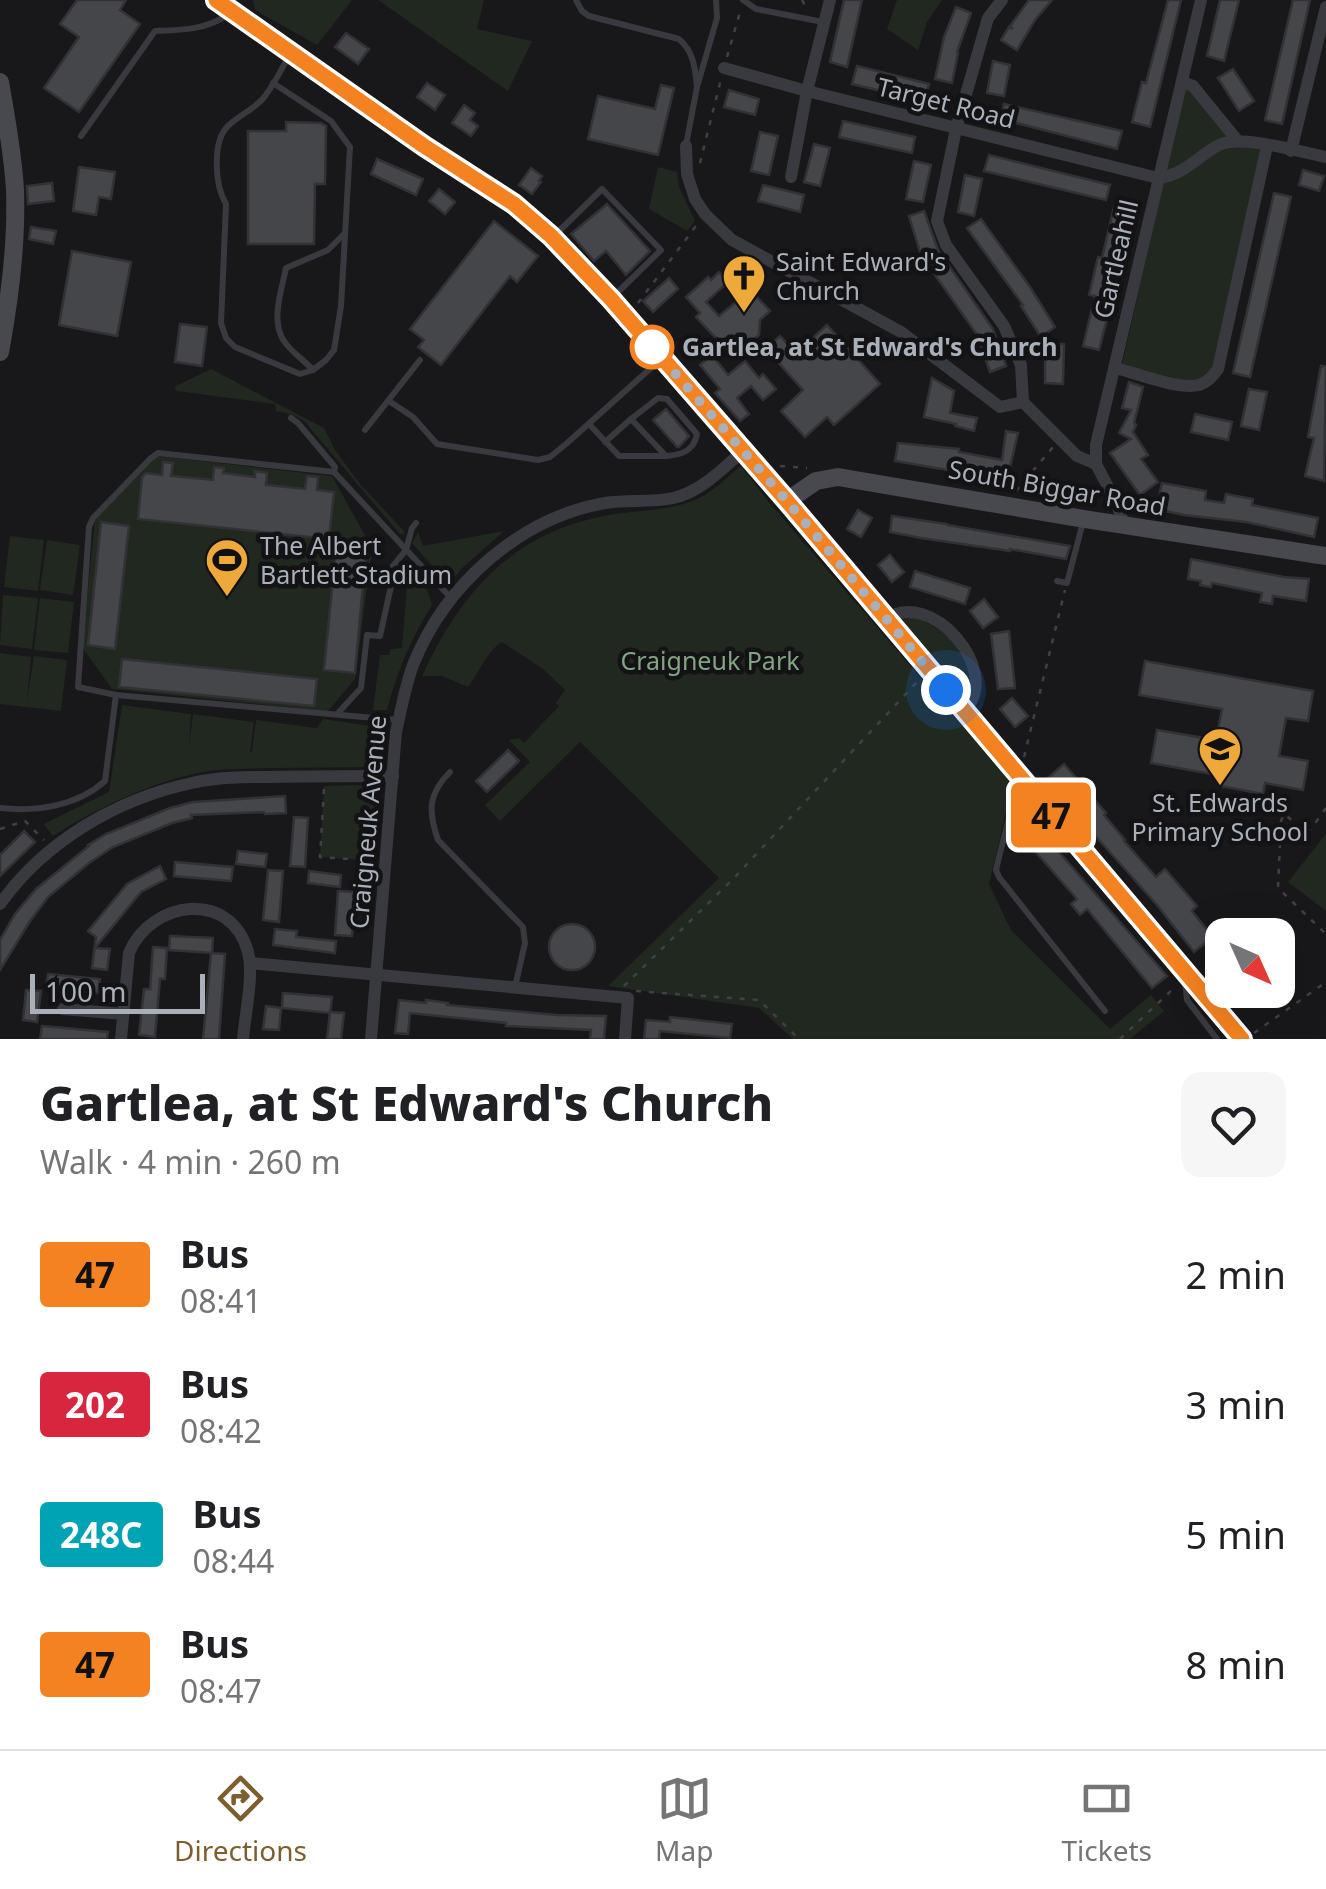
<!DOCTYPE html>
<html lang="en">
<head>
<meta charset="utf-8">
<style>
	:root { --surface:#fff; --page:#f6f6f6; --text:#202124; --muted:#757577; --line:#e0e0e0; --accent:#7d5e2e }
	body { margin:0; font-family:"Noto Sans",sans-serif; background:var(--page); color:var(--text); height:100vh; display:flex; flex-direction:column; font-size:38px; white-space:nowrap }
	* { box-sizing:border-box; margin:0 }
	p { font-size:32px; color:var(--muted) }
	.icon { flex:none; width:55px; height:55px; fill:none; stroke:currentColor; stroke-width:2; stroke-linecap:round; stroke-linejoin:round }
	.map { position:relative; height:1039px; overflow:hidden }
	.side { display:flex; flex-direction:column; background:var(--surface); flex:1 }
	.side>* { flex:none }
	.badge { padding:0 20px; border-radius:8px; font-size:35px; line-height:65px }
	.needle { width:65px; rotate:135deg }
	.buttons { position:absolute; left:1205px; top:918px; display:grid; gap:20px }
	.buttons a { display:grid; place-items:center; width:90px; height:90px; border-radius:20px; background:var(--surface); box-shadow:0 10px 40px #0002; font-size:50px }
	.scale { position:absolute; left:30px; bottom:25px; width:175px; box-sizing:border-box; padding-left:10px; border:5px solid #aab0ba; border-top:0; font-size:28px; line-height:35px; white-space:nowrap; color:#aab0ba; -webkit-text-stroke:8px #131315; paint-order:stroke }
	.you { position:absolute; width:50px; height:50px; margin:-25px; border:8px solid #fff; border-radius:50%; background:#1a73e8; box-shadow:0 0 0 15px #1a73e833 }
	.map>.badge { position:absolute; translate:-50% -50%; box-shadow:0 0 0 5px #fff }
	.round { display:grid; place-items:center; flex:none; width:105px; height:105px; border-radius:20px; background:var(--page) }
	.head { display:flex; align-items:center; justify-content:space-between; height:170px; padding:0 40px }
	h1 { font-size:48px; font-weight:800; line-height:75px }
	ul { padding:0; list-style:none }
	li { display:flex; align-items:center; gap:30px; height:130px; padding:0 40px }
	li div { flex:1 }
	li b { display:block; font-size:38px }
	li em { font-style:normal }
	li .badge { min-width:110px; font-weight:700; text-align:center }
	.menu { display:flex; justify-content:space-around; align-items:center; height:140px; border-top:2px solid var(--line); background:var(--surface); font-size:28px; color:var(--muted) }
	.menu a { display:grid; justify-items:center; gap:5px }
	.menu .on { color:var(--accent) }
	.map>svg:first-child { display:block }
	.green { fill:#202820 }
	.building { fill:#44464a; stroke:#323236; stroke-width:2.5 }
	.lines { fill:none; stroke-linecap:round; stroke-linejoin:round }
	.path { stroke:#3f4146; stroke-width:2.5; stroke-dasharray:5 8; stroke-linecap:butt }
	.lane { stroke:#393a3f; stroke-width:6 }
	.street { stroke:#393a3f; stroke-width:12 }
	.secondary { stroke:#47494f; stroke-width:18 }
	.primary { stroke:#55575e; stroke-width:20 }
	.line-casing { stroke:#fff; stroke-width:22 }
	.line { stroke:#f58220; stroke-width:15 }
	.walk { stroke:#aab0ba; stroke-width:10; stroke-dasharray:0 18 }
	.stop-dot { fill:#fff; stroke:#f58220; stroke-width:5 }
	.labels { text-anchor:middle; stroke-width:9; stroke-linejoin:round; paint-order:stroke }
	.street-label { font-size:25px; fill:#aab0ba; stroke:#131315 }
	.poi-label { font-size:25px; fill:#aab0ba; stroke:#131315; text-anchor:start }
	.stop-label { font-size:25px; font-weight:bold; fill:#aab0ba; stroke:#131315; text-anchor:start }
	.park-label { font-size:25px; fill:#82a482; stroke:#131315 }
</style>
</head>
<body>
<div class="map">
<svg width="1326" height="1039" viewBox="0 0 1326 1039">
	<rect width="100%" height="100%" fill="#18181a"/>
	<g class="green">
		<polygon points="253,0 352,0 317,45 255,10"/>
		<polygon points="378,0 484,0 477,29 532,41 508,91"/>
		<polygon points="897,0 942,0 927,22 918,50 887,29"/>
		<path d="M1185 87 1191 90 1236 143 1265 148 1217 368C1191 395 1153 374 1122 365Z"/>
		<polygon points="658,167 677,172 679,187 695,221 687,231 649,209"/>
		<path d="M211 369 324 428 335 450 360 484 404 531V534H400L305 422C295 415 288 413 276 411L275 404 177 391 174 387Z"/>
		<polygon points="156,456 332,476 372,548 355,679 328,711 112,689 82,647 95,520"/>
		<path d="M741 466 768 501 1008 779 1010 795 989 884 1011 930 1110 1029 1151 995 1164 1011 1130 1039H793L759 1008 608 986 719 878 580 742 500 821 485 805 530 762 509 740 519 738 524 743 559 706 556 703 565 690 543 669 502 642C487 651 479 673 468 687L442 676H422C459 596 509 536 599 517 634 509 673 513 705 495 718 487 729 475 741 466Z"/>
		<polygon points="504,531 462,568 455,577 450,579 442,577 412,543 418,532 423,546"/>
		<polygon points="10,536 44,540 38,591 4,587"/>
		<polygon points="47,540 80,545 73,595 40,590"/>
		<path d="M406 567 427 590 432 605C411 638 397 672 387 710H373L380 655H389L391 649 402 648 408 574 402 572V569Z"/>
		<polygon points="3,595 38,598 32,649 0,645"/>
		<polygon points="40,598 74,602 68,653 34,650"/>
		<path d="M913 617C938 626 966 645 969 675 970 683 968 692 968 700L900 619Z"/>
		<polygon points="0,653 31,657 27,701 34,656 67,660 61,711 0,704"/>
		<path d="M122 705 191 714 189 746 193 714 254 722 250 753 252 752 256 720 317 728 323 719 378 727 385 736 382 760 374 767C341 767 307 768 273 768 250 769 225 768 203 772 150 782 98 808 53 836L44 824 109 792Z"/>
		<polygon points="363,785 381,805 376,861 320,857 324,786"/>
		<polygon points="1326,834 1326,911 1288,882"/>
	</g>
	<g class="building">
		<polygon points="77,0 126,0 120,10 140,24 79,112 44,88 79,37 60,24"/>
		<polygon points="844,0 862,0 847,67 830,62"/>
		<polygon points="1029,0 1052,0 1035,20 1017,50 1001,40 1009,27 1013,29 1010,26"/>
		<polygon points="1168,0 1181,0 1150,127 1132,122 1142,82 1146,83"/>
		<polygon points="1220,0 1239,0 1224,61 1207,56"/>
		<polygon points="1293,0 1310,0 1282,124 1265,120"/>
		<polygon points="956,7 971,13 957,52 958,53 952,83 935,79 944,37"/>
		<polygon points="346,33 369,49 358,64 335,47"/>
		<polygon points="993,61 1010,65 1004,96 987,93"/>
		<polygon points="857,66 929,84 924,101 852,84"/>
		<polygon points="1233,69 1254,101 1239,111 1218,78"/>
		<polygon points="427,83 445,95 435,110 417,97"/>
		<polygon points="661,85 674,88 658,155 588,139 598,96 655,109"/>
		<polygon points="729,90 759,99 755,115 724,107"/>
		<polygon points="1004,104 1122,131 1117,149 1001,119"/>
		<polygon points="464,105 475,113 470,120 478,126 471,136 452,123"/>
		<polygon points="843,121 915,137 912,153 839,137"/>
		<polygon points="286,122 321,123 326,126 325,184 315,184 314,244 248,244 248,131 286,131"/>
		<polygon points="760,132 778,136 769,175 751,171"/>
		<polygon points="814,144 830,148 820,186 804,182"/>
		<polygon points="989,155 1110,185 1106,200 984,171"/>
		<polygon points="377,159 423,179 416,195 371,174"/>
		<polygon points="914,161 931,165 923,202 906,199"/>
		<polygon points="79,167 115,172 111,199 99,197 96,215 73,211"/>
		<polygon points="531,168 542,176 539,181 541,182 532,194 519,185"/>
		<polygon points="1303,170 1324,176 1319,191 1299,185"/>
		<polygon points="965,175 982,179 974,216 958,212"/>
		<polygon points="52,183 54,201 28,204 27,186"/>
		<polygon points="763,185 804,195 800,212 758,201"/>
		<polygon points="439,189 455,202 445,214 429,201"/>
		<polygon points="1274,193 1291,197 1250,377 1233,373"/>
		<polygon points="607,204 650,251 626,275 606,251 594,261 571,234"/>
		<polygon points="1114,207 1131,211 1123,248 1119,247 1103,313 1108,315 1099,350 1083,346 1095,296 1089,295 1098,257 1102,258"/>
		<polygon points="924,211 938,250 993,329 1006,366 990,372 978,336 921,255 909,216"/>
		<polygon points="981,219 1030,287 1055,327 1041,337 1021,306 1023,305 967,228"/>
		<polygon points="494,221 538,256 517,282 510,276 441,365 418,347 424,340 410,329"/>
		<polygon points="31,227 56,231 53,244 29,239"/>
		<polygon points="72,251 131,262 117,336 59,325"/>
		<polygon points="719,272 728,282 706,302 719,316 740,299 747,306 757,297 770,311 760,320 759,335 737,355 714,336 696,317 700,313 686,297 708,277 711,280"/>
		<polygon points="669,278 678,289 653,312 643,301"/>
		<polygon points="180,324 207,327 202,366 175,362"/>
		<polygon points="827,325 880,384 834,425 827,417 805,437 781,411 803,390 766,349 780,336 796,353"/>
		<polygon points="1045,344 1064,344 1063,384 1045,383"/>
		<polygon points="712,355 728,375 745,361 759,378 763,374 776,389 763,400 751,386 737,398 749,414 740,421 715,393 720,389 700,365"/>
		<polygon points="1321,366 1326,366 1324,481 1305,476 1314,438 1308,437"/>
		<polygon points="932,378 954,391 950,413 977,418 974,431 955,426 956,424 924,417"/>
		<polygon points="1129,382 1143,387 1134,423 1136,425 1133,432 1148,455 1141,459 1158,482 1140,495 1110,453 1131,439 1119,433 1131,410 1122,408"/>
		<polygon points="1249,389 1267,392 1259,430 1241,426"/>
		<polygon points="666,409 689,436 679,447 677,447 653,420"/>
		<polygon points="1195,414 1232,422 1228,440 1191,432"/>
		<polygon points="1006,431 1018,433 1007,480 895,461 898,443 959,449 959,452 1002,460"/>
		<polygon points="163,462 173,463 171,476 213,480 214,467 224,468 223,473 255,477 255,471 267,473 266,485 305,489 307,476 318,477 317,490 334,492 329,539 138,519 142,477 146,473 162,475"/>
		<polygon points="1162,483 1206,491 1205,500 1224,503 1226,494 1236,496 1253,499 1252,505 1318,518 1314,537 1246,522 1184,515 1156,509"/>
		<polygon points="858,510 872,518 861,537 847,529"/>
		<polygon points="892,516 947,524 947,525 1070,546 1066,559 1010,549 1010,551 921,538 890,532"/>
		<polygon points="101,522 129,526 115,649 88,645"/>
		<polygon points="336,549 366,552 355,673 324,670"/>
		<polygon points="890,555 904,572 892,582 878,565"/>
		<polygon points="1191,559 1284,577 1309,579 1306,601 1273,596 1272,604 1260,602 1262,593 1212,583 1211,587 1200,585 1201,581 1188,579"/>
		<polygon points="915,571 970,588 965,604 910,587"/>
		<polygon points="984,599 998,617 983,628 970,611"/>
		<polygon points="1009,631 1015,688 998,689 991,634"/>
		<polygon points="122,659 317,679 314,706 119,687"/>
		<polygon points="1145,661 1313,691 1308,721 1286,718 1279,756 1308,761 1303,790 1265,783 1263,794 1221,786 1223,776 1151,763 1157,730 1216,740 1222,709 1139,695"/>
		<polygon points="1012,698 1028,716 1015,727 1000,709"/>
		<polygon points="508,750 519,761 487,792 476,781"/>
		<polygon points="1064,764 1106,813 1104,815 1125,840 1124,841 1156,877 1165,869 1197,906 1192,911 1213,937 1194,952 1157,905 1073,811 1075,810 1048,778"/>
		<polygon points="285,796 286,813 265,814 264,812 191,815 192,818 172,823 113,847 89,863 48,897 30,921 0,970 0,940 15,914 36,889 89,846 88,845 106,834 170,808 193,802"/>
		<polygon points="294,817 308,818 305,867 290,866"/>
		<polygon points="1032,821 1167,976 1152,988 1087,909 1080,915 1071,904 1077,899 1019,833"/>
		<polygon points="24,831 35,842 0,876 0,855"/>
		<polygon points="238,851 267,854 265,867 236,864"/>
		<polygon points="175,862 233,867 231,881 174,876"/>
		<polygon points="160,866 166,879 141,892 95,948 110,949 107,970 92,968 96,937 88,931 127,884"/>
		<polygon points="268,870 283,871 279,922 263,920"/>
		<polygon points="309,871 341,875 340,887 308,883"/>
		<polygon points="338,891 355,892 352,936 335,935"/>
		<circle cx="572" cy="947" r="23"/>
		<polygon points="275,929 297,931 296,937 336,941 335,953 273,945"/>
		<polygon points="170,936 213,938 212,953 169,950"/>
		<polygon points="153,947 167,948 165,979 160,979 155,1037 139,1035 144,989 150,989"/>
		<polygon points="211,953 225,954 219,1039 203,1039"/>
		<polygon points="48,974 100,979 98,993 46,988"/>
		<polygon points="26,990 41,991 37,1022 23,1020"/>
		<polygon points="283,993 332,997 330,1013 282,1008"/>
		<polygon points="399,1000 426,1003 426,1000 448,1003 447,1005 556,1015 606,1016 604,1039 590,1039 591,1030 506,1026 506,1023 410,1013 408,1034 395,1033"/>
		<polygon points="266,1006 281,1008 279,1030 263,1029"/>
		<polygon points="330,1012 344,1013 341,1039 327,1039"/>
		<polygon points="670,1017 732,1024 730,1038 660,1031 659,1039 644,1039 646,1020 670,1022"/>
		<polygon points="42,1026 108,1032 107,1039 40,1039"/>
	</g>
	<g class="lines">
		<g class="path">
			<polyline points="802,0 807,9"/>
			<polyline points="727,57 740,12"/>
			<polyline points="700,163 721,79"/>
			<polyline points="638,303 696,226"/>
			<polyline points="780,466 807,468"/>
			<polyline points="1016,491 1053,447"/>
			<polyline points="1024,757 1065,590"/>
			<polyline points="324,789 320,857 374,861"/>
			<polyline points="1326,808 1308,833 1284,814 1281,821 1278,888 1326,934"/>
			<polyline points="0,829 25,821 44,840"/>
			<polyline points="624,986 734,878 917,682"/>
			<polyline points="636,991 759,1000 799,1039"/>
			<polyline points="1254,1033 1326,982"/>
			<polyline points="1120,1039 1175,987"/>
		</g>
		<g class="lane">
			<path d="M576 0 582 11 589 16 679 39C694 52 695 68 697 87"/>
			<polyline points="743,0 756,9 823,22"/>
			<path d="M290 54C282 68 275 83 265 96 256 109 238 115 227 127 212 143 215 186 226 204L221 323 226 338 235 347 300 374 313 370C304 360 291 352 284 341 270 321 282 289 286 268L328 250 345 233"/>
			<polyline points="273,83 331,121 350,147 341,306 334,350 326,360 313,370"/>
			<path d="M81 136 155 31C180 30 206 30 227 15"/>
			<polyline points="686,145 697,87 717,18 716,0"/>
			<polyline points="556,234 602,189 661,250 615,295"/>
			<polyline points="389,401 413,417 437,444 538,460 550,457 566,444 661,359"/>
			<polyline points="291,418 298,423 335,467 334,472"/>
			<path d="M631 419 658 398 667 399 697 434C694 451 681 455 666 456"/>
			<polyline points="589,424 619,456 666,456 631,419 605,442"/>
			<polyline points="365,430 420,360"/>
			<polyline points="1057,581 1067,583 1083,522"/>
			<polyline points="337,714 361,688 367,635 380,636 393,577 393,566 406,550 412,528 416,523"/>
			<polyline points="397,720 116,695 78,687 89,527 93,518 150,459 158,453 334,472 451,598"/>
			<path d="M450 772C428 794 428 811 438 840L523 927 525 943 515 987"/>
			<polyline points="1018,782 999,857 996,870 999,877 1105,1011"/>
			<path d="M0 808C37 812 77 806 105 781L116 695"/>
			<polyline points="1185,982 1187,1000 1217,1039"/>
		</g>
		<g class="street">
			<polyline points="1002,0 988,18 956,129 937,221 946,245 1004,326 1021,365 1023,402"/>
			<path d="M724 68 807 91 1158 178C1185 175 1196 157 1219 145 1241 134 1300 152 1326 157"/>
			<polyline points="1182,82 1193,86 1237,140"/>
			<polyline points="686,146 687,174 695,199 705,214 732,240 901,332 1000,407 1023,402 1077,456 1096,464"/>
			<polyline points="1291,151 1326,7"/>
			<polyline points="791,177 807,91 830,0"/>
			<path d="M1115 368C1136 373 1178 390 1199 385 1208 382 1212 377 1218 369L1267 146"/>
			<polyline points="1124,524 1116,502 1096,464 1096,445 1201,0"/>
			<path d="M886 620C928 586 1005 670 964 711"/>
			<path d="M0 904C45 841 117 799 192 783 217 777 244 777 269 777 310 776 352 776 393 776"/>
			<polyline points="250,963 628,998 625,1039"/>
			<polyline points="63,1009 123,1014"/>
			<path d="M121 1039 129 953C151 900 231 889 248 952 254 976 245 1014 243 1039"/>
			<path d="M371 1039 396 732C401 710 405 687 413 665 445 585 519 518 605 503 627 499 651 503 673 498 701 492 722 469 743 451"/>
		</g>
		<g class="secondary">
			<path d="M0 82C6 117 13 153 15 190 17 244 10 298 0 352"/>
			<polyline points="787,501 816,481 838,477 1084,519 1326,556"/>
		</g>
		<polyline class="primary" points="216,0 424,146 514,204 551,236 611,299 787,501 1241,1039"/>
	</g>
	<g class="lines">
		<g class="line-casing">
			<polyline id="line" points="216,0 424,146 514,204 551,236 611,299 787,501 1242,1039"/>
		</g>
		<use href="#line" class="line"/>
		<polyline class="walk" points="652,347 787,501 946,690"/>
	</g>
	<defs>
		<g id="church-pin" transform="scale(2.25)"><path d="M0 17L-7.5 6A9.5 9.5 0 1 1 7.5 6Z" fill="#efa83a" stroke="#131315"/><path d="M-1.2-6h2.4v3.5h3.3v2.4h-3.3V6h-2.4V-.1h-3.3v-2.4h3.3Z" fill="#111"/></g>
		<g id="stadium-pin" transform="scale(2.25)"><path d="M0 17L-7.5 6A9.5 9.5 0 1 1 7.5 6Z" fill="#efa83a" stroke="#131315"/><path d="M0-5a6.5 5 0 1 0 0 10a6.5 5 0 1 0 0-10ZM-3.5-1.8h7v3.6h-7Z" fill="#111"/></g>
		<g id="school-pin" transform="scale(2.25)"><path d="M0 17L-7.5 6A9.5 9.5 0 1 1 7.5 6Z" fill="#efa83a" stroke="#131315"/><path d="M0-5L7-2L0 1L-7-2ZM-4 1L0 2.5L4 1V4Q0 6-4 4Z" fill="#111"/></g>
	</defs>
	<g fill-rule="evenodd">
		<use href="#church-pin" x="744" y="276"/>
		<use href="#stadium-pin" x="227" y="560"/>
		<use href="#school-pin" x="1220" y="749"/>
	</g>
	<circle class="stop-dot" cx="652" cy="347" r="20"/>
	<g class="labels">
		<g class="street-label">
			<text transform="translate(946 103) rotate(14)" y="9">Target Road</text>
			<text transform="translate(1116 259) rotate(-77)" y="9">Gartleahill</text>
			<text transform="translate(1057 488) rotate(10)" y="9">South Biggar Road</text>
			<text transform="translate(368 822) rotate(-85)" y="9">Craigneuk Avenue</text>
		</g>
		<g class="poi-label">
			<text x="776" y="271">Saint Edward's<tspan x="776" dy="29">Church</tspan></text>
			<text x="260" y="555">The Albert<tspan x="260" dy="29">Bartlett Stadium</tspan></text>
			<text x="1220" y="812" text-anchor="middle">St. Edwards<tspan x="1220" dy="29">Primary School</tspan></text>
		</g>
		<g class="stop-label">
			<text x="682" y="356">Gartlea, at St Edward's Church</text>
		</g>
		<g class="park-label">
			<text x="710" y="670">Craigneuk Park</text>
		</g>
	</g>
</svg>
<div class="buttons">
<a><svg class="needle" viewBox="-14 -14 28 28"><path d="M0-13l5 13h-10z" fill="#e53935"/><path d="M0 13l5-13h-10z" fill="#757577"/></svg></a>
</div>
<div class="scale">100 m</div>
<div class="you" style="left:946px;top:690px"></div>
<b class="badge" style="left:1051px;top:815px;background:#f58220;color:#111">47</b>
</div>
<section class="side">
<div class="head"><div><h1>Gartlea, at St Edward's Church</h1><p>Walk · 4 min · 260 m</p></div><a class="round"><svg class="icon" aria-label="heart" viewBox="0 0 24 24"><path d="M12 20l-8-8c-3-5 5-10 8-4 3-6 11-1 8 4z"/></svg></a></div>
<ul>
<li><span class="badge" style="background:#f58220;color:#111">47</span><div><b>Bus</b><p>08:41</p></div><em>2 min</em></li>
<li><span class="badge" style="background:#d7263d;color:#fff">202</span><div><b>Bus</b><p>08:42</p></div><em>3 min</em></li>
<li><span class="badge" style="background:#00a3b4;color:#fff">248C</span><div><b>Bus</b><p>08:44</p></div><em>5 min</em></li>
<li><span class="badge" style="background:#f58220;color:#111">47</span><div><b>Bus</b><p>08:47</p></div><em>8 min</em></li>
</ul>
</section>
<nav class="menu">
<a class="on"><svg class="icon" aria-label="directions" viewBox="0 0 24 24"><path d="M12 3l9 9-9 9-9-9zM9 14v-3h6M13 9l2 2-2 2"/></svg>Directions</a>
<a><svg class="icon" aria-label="map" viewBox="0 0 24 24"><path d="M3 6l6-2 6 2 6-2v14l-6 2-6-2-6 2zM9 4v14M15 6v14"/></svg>Map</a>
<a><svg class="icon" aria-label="tickets" viewBox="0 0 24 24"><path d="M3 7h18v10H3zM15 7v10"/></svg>Tickets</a>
</nav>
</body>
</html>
